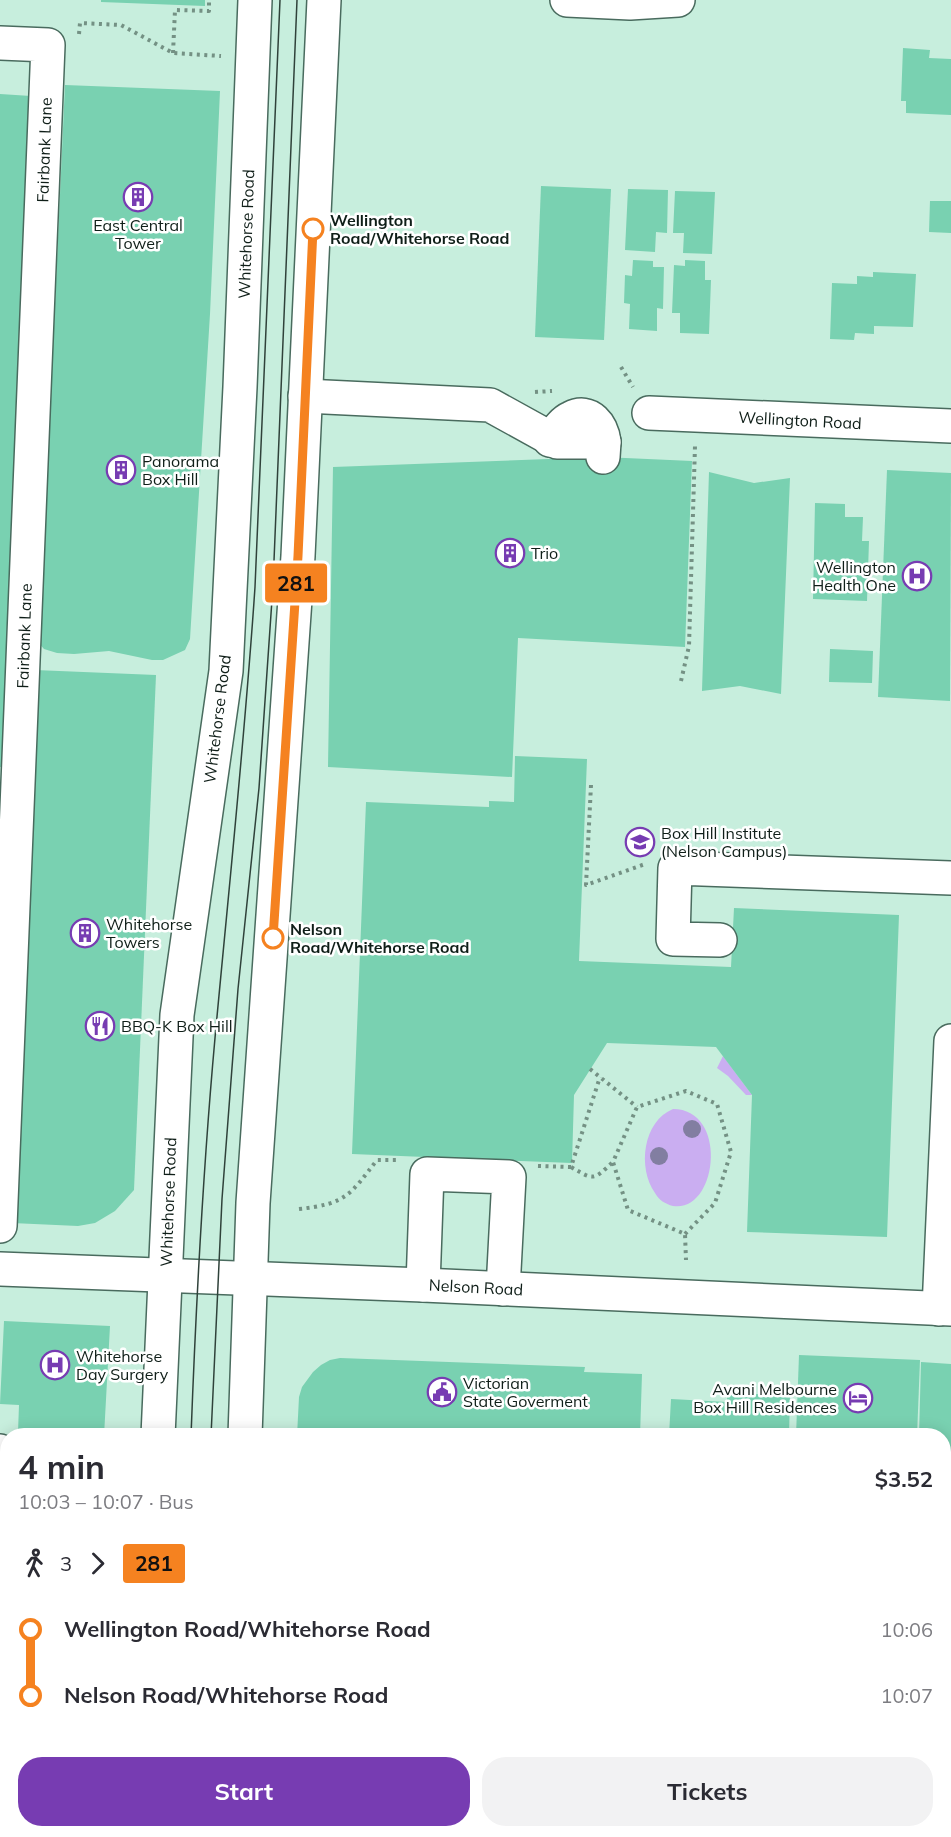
<!DOCTYPE html>
<html lang="en">
<head>
<meta charset="utf-8">
<style>
	:root { --surface:#fff; --page:#f2f2f3; --text:#2b2b33; --muted:#7c7c81; --accent:#773cb2 }
	body { margin:0; font-family:Mulish,sans-serif; background:var(--page); color:var(--text); height:100vh; display:flex; flex-direction:column; font-size:22px; white-space:nowrap }
	* { box-sizing:border-box; margin:0 }
	p { font-size:20px; color:var(--muted) }
	.icon { flex:none; width:33px; height:33px; fill:none; stroke:currentColor; stroke-width:2; stroke-linecap:round; stroke-linejoin:round }
	.map { position:relative; flex:1; overflow:hidden }
	.side { position:absolute; left:0px; top:1428px; width:951px; height:410px; display:flex; flex-direction:column; background:var(--surface); border-radius:24px 24px 0 0; box-shadow:0 3px 15px #0003 }
	.side>* { flex:none }
	.badge { padding:0 12px; border-radius:4px; font-size:21px; line-height:39px }
	.map>.badge { position:absolute; translate:-50% -50%; box-shadow:0 0 0 3px #fff }
	.legs { display:flex; align-items:center; gap:9px; height:66px; padding:0 18px; font-size:20px }
	.legs p { margin-inline-start:auto }
	.overview { display:flex; align-items:center; justify-content:space-between; height:102px; padding:0 18px }
	h1 { font-size:33px; font-weight:700; line-height:45px }
	.button { display:flex; gap:12px; margin-top:auto; padding:12px 18px }
	.button a { flex:1; height:69px; border-radius:24px; background:var(--accent); color:#fff; font-size:24px; font-weight:700; line-height:69px; text-align:center }
	.button a+a { background:var(--page); color:var(--text) }
	ul { padding:0 18px; list-style:none }
	li { display:flex; align-items:center; gap:21px; height:66px; font-size:22px }
	li i { display:grid; place-items:center; width:9px; height:100%; margin:0 8px; background:currentColor }
	li i::after { content:''; width:15px; height:15px; margin:-8px; border:4px solid; border-radius:50%; background:var(--surface) }
	li p { margin-inline-start:auto }
	li:first-child i { background:linear-gradient(#0000 50%,currentColor 0) }
	li:last-child i { background:linear-gradient(currentColor 50%,#0000 0) }
	.map>svg:first-child { display:block }
	.green { fill:#caaef1 }
	.building { fill:#79d1b1 }
	.lines { fill:none; stroke-linecap:round; stroke-linejoin:round }
	.minor-tunnel { stroke:#a2c4b6; stroke-width:33; stroke-dasharray:33 16; stroke-linecap:butt }
	.minor-casing { stroke:#496b5e; stroke-width:36 }
	.major-casing { stroke:#496b5e; stroke-width:36 }
	.path { stroke:#749184; stroke-width:4; stroke-dasharray:3 4.5; stroke-linecap:butt }
	.minor { stroke:#fff; stroke-width:33 }
	.major { stroke:#fff; stroke-width:33 }
	.tram { stroke:#2f423a; stroke-width:1.5 }
	.tree { fill:#827ea1 }
	.line-1-casing { stroke:#fff; stroke-width:14 }
	.line-1 { stroke:#f58220; stroke-width:9 }
	.stop-1-dot { fill:#fff; stroke:#f58220; stroke-width:3 }
	.labels { text-anchor:middle; stroke-width:5; stroke-linejoin:round; paint-order:stroke }
	.street-label { font-size:16px; fill:#0f1e18; stroke:#fff }
	.stop-label { font-size:16px; font-weight:bold; fill:#0f1e18; stroke:#fff; text-anchor:start }
	.poi-label { font-size:16px; fill:#0f1e18; stroke:#fff; text-anchor:start }
</style>
</head>
<body>
<div class="map">
<svg width="951" height="1837" viewBox="0 0 951 1837">
	<rect width="100%" height="100%" fill="#c7eedd"/>
	<g class="green">
		<polygon points="723,1056 752,1095 746,1095 728,1076 717,1068"/>
		<path d="M673 1109C729 1109 718 1213 673 1206 665 1204 659 1200 655 1193 637 1168 643 1121 673 1109Z"/>
		<polygon points="41,1830 84,1830 82,1837 41,1837"/>
	</g>
	<g class="building">
		<polygon points="101,0 205,0 205,6 101,2"/>
		<polygon points="903,48 930,50 929,58 951,59 951,115 906,113 906,101 901,101"/>
		<polygon points="65,85 220,91 210,314 190,639 185,650 163,660 152,660 109,651 74,654 57,653 44,649 36,640 50,304 55,304"/>
		<polygon points="0,94 31,96 2,767 0,767"/>
		<polygon points="541,186 611,189 604,340 535,337"/>
		<polygon points="628,189 668,190 667,233 656,232 655,252 625,250"/>
		<polygon points="675,191 715,192 712,254 683,253 684,233 673,233"/>
		<polygon points="930,201 951,201 951,233 929,232"/>
		<polygon points="633,260 653,261 653,267 664,267 663,309 657,308 657,331 629,329 630,304 624,303 625,275 632,276"/>
		<polygon points="685,260 705,261 705,280 711,280 709,334 680,333 680,313 672,313 674,265 685,266"/>
		<polygon points="873,272 916,274 913,327 874,326 874,334 855,333 854,340 830,339 832,283 857,284 857,276 873,277"/>
		<polygon points="603,457 692,461 685,647 518,638 512,777 328,767 333,467"/>
		<polygon points="887,470 951,473 950,701 878,697"/>
		<polygon points="709,472 754,483 790,478 781,694 740,686 702,691"/>
		<polygon points="815,503 845,504 845,517 863,517 862,541 869,541 867,601 813,599"/>
		<polygon points="830,649 873,651 872,683 829,682"/>
		<polygon points="35,670 156,675 134,1190 115,1211 95,1223 78,1226 12,1223"/>
		<polygon points="515,756 587,759 579,961 731,967 734,908 899,915 887,1237 747,1232 752,1095 716,1047 607,1043 574,1095 572,1163 352,1154 366,802 489,807 489,801 514,802"/>
		<polygon points="4,1321 110,1326 104,1436 18,1432 19,1405 0,1404"/>
		<polygon points="799,1355 920,1360 917,1436 796,1436"/>
		<polygon points="340,1358 585,1367 584,1372 642,1374 640,1436 297,1436 299,1397 302,1387 313,1372 321,1365 330,1360"/>
		<polygon points="921,1362 951,1364 951,1626 944,1626 944,1436 919,1436"/>
		<polygon points="727,1393 790,1395 789,1436 669,1436 671,1399 727,1402"/>
		<polygon points="0,1690 2,1690 5,1738 1,1801"/>
		<polygon points="944,1787 951,1787 951,1827 944,1826"/>
		<polygon points="259,1830 448,1830 448,1837 258,1837"/>
		<rect x="510" y="1830" width="284" height="7"/>
	</g>
	<g class="lines">
		<polyline class="minor-tunnel" points="0,1755 4,1755"/>
		<g class="minor-casing">
			<g id="minor">
				<polyline points="567,0 630,3 678,0"/>
				<polyline points="0,43 48,45 0,1226"/>
				<polyline points="305,396 490,405 557,442 604,442 603,457"/>
				<polyline points="649,413 951,426"/>
				<path d="M550 440C556 432 562 422 571 418 590 408 602 426 604 442"/>
				<polyline points="720,940 673,939 675,868 951,878"/>
				<polyline points="0,1269 423,1285 951,1309"/>
				<polyline points="423,1285 427,1174 509,1177 503,1289"/>
				<polyline points="939,1309 951,1041"/>
				<polyline points="0,1451 8,1473"/>
				<polyline points="0,1581 8,1581"/>
				<polyline points="944,1667 951,1668"/>
				<polyline points="4,1774 8,1775"/>
				<polyline points="14,1837 14,1830"/>
				<polyline points="472,1837 475,1830"/>
			</g>
		</g>
		<g class="major-casing">
			<g id="major">
				<polyline points="158,1436 177,1015 226,671 240,387 255,0"/>
				<polyline points="245,1436 253,1203 298,556 324,0"/>
				<polyline points="105,1837 106,1830"/>
				<polyline points="224,1837 224,1830"/>
			</g>
		</g>
		<g class="path">
			<polyline points="79,34 80,23 121,25 173,53 221,56"/>
			<polyline points="173,53 175,10 209,11 209,0"/>
			<polyline points="621,367 633,387"/>
			<polyline points="535,392 552,391"/>
			<polyline points="681,681 689,646 695,446"/>
			<polyline points="591,785 586,885 645,864"/>
			<polyline points="590,1069 637,1107"/>
			<polyline points="538,1166 571,1167 600,1077"/>
			<path d="M571 1167C595 1181 593 1180 613 1162"/>
			<path d="M299 1209C346 1204 350 1195 377 1160H399"/>
			<polyline points="685,1234 715,1203 731,1152 717,1104 686,1091 637,1107 613,1162 628,1210 685,1234 686,1260"/>
		</g>
		<use href="#minor" class="minor"/>
		<use href="#major" class="major"/>
		<g class="tram">
			<path d="M191 1436C196 1303 203 1170 215 1038 229 887 245 737 255 587L280 0"/>
			<polyline points="211,1436 222,1199 238,989 259,788 273,585 297,0"/>
			<polyline points="151,1837 153,1830"/>
			<polyline points="182,1837 183,1830"/>
		</g>
	</g>
	<g class="tree">
		<circle cx="692" cy="1129" r="9"/>
		<circle cx="659" cy="1156" r="9"/>
	</g>
	<g class="lines">
		<g class="line-1-casing">
			<polyline id="line-1" points="273,938 298,556 313,229"/>
		</g>
		<use href="#line-1" class="line-1"/>
	</g>
	<defs>
		<g id="building-ring" transform="scale(1.5)"><circle r="9.5" fill="#fff" stroke="#773cb2" stroke-width="1.5"/><path d="M-4-6H4V6H1V3H-1V6H-4ZM-2.5-4.3h1.7v1.8h-1.7ZM.8-4.3h1.7v1.8H.8ZM-2.5-1h1.7V.8h-1.7ZM.8-1h1.7V.8H.8Z" fill="#773cb2"/></g>
		<g id="hospital-ring" transform="scale(1.5)"><circle r="9.5" fill="#fff" stroke="#773cb2" stroke-width="1.5"/><path d="M-5-5h3v3.5h4V-5h3V5h-3V1.5h-4V5h-3Z" fill="#773cb2"/></g>
		<g id="university-ring" transform="scale(1.5)"><circle r="9.5" fill="#fff" stroke="#773cb2" stroke-width="1.5"/><path d="M0-5L7-2L0 1L-7-2ZM-4 1L0 2.5L4 1V4Q0 6-4 4Z" fill="#773cb2"/></g>
		<g id="restaurant-ring" transform="scale(1.5)"><circle r="9.5" fill="#fff" stroke="#773cb2" stroke-width="1.5"/><path d="M-5-6h1v4h1v-4h1v4h1v-4h1v5L-1.5 .5V6h-2V.5L-5-1ZM5-6V6H3V1.5H1.5Q1.5-4 5-6Z" fill="#773cb2"/></g>
		<g id="civic-ring" transform="scale(1.5)"><circle r="9.5" fill="#fff" stroke="#773cb2" stroke-width="1.5"/><path d="M-.6-6.5H3V-4.5H.6V-3L4-1V1h2V6H-6V1h2V-1L-.6-3ZM-1.2 2.5V6h2.4V2.5Z" fill="#773cb2"/></g>
		<g id="hotel-ring" transform="scale(1.5)"><circle r="9.5" fill="#fff" stroke="#773cb2" stroke-width="1.5"/><path d="M-6-4.5h1.5V1H6V5H4.5V3h-9V5H-6ZM-4 0a1.8 1.8 0 1 1 3.6 0ZM.5 0V-2.5h3Q6-2.5 6 0Z" fill="#773cb2"/></g>
	</defs>
	<g fill-rule="evenodd">
		<use href="#building-ring" x="138" y="197"/>
		<use href="#building-ring" x="121" y="470"/>
		<use href="#building-ring" x="510" y="553"/>
		<use href="#hospital-ring" x="917" y="576"/>
		<use href="#university-ring" x="640" y="842"/>
		<use href="#building-ring" x="85" y="933"/>
		<use href="#restaurant-ring" x="100" y="1026"/>
		<use href="#hospital-ring" x="55" y="1365"/>
		<use href="#civic-ring" x="442" y="1392"/>
		<use href="#hotel-ring" x="858" y="1398"/>
	</g>
	<g class="stop-1-dot">
		<circle cx="313" cy="229" r="10"/>
		<circle cx="273" cy="938" r="10"/>
	</g>
	<g class="labels">
		<g class="street-label">
			<text transform="translate(44 150) rotate(-88)" y="6">Fairbank Lane</text>
			<text transform="translate(246 234) rotate(-88)" y="6">Whitehorse Road</text>
			<text transform="translate(800 420) rotate(3)" y="6">Wellington Road</text>
			<text transform="translate(24 636) rotate(-88)" y="6">Fairbank Lane</text>
			<text transform="translate(217 719) rotate(-83)" y="6">Whitehorse Road</text>
			<text transform="translate(168 1202) rotate(-88)" y="6">Whitehorse Road</text>
			<text transform="translate(476 1287) rotate(3)" y="6">Nelson Road</text>
		</g>
		<g class="stop-label">
			<text x="330" y="226">Wellington<tspan x="330" dy="18">Road/Whitehorse Road</tspan></text>
			<text x="290" y="935">Nelson<tspan x="290" dy="18">Road/Whitehorse Road</tspan></text>
		</g>
		<g class="poi-label">
			<text x="138" y="231" text-anchor="middle">East Central<tspan x="138" dy="18">Tower</tspan></text>
			<text x="142" y="467">Panorama<tspan x="142" dy="18">Box Hill</tspan></text>
			<text x="531" y="559">Trio</text>
			<text x="896" y="573" text-anchor="end">Wellington<tspan x="896" dy="18">Health One</tspan></text>
			<text x="661" y="839">Box Hill Institute<tspan x="661" dy="18">(Nelson Campus)</tspan></text>
			<text x="106" y="930">Whitehorse<tspan x="106" dy="18">Towers</tspan></text>
			<text x="121" y="1032">BBQ-K Box Hill</text>
			<text x="76" y="1362">Whitehorse<tspan x="76" dy="18">Day Surgery</tspan></text>
			<text x="463" y="1389">Victorian<tspan x="463" dy="18">State Goverment</tspan></text>
			<text x="837" y="1395" text-anchor="end">Avani Melbourne<tspan x="837" dy="18">Box Hill Residences</tspan></text>
		</g>
	</g>
</svg>
<b class="badge" style="left:296px;top:583px;background:#f58220;color:#111">281</b>
<section class="side">
<div class="overview"><div><h1>4 min</h1><p>10:03 – 10:07 · Bus</p></div><b>$3.52</b></div>
<div class="legs"><svg class="icon" aria-label="walk" viewBox="0 0 24 24"><circle cx="13" cy="4" r="2"/><path d="M13 8l-2 6 4 7M11 14l-3 7M7 12l3-4h3l4 4"/></svg>3<svg class="icon" aria-label="forward" viewBox="0 0 24 24"><path d="M9 5l7 7-7 7"/></svg><b class="badge" style="background:#f58220;color:#111">281</b></div>
<ul>
<li><i style="color:#f58220"></i><b>Wellington Road/Whitehorse Road</b><p>10:06</p></li>
<li><i style="color:#f58220"></i><b>Nelson Road/Whitehorse Road</b><p>10:07</p></li>
</ul>
<div class="button"><a>Start</a><a>Tickets</a></div>
</section>
</div>
</body>
</html>
